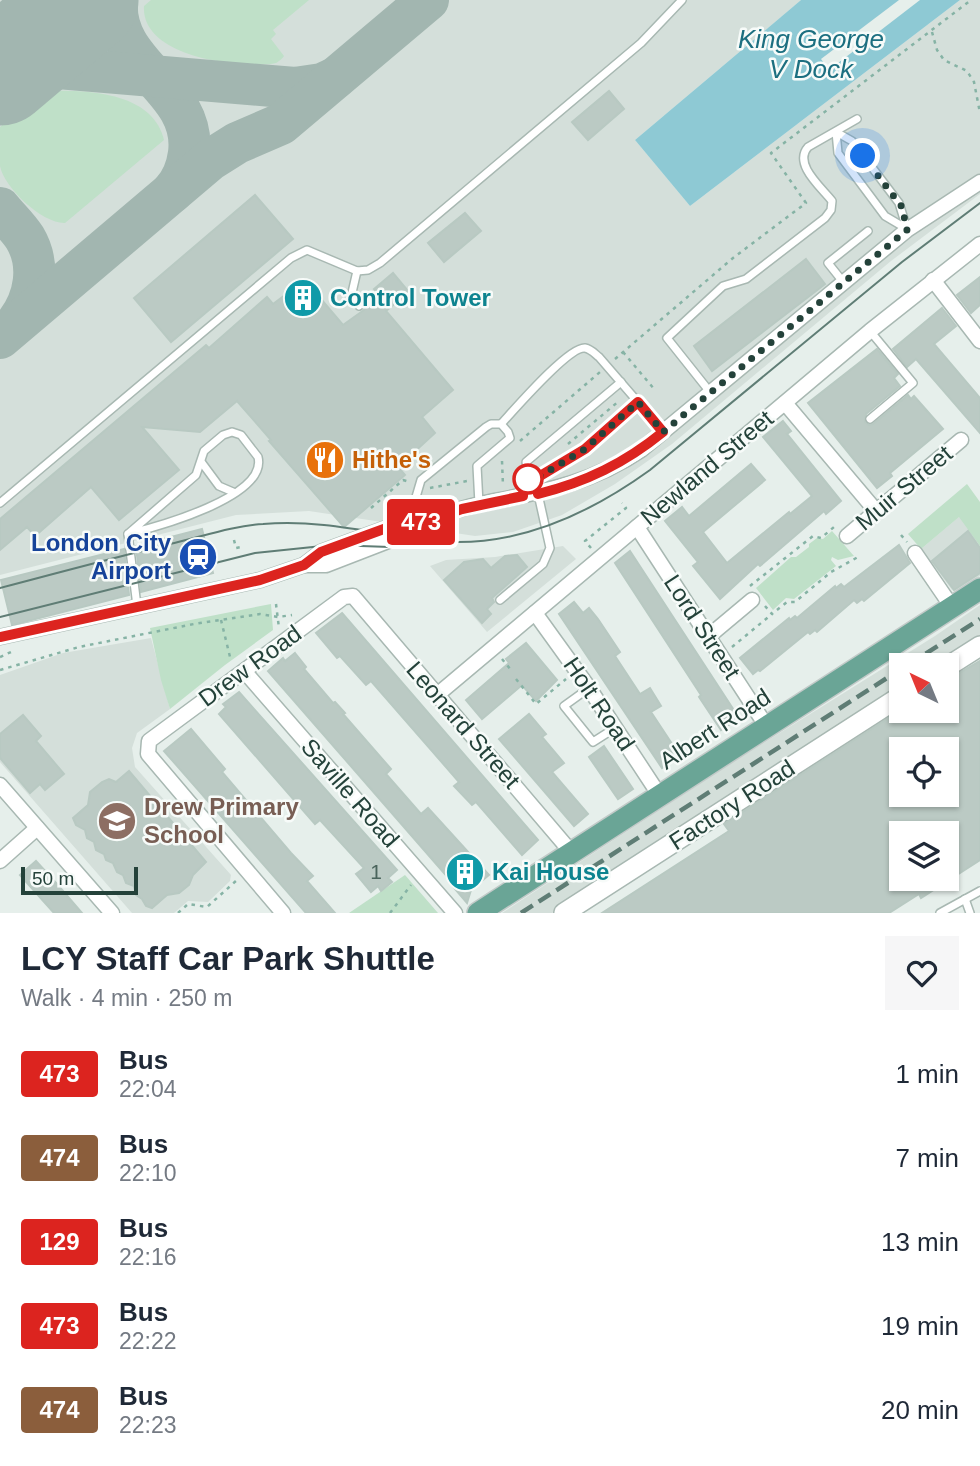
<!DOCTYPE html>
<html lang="en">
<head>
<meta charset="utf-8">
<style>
	:root { --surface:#fff; --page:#f6f6f7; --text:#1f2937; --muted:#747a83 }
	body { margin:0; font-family:Helvetica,sans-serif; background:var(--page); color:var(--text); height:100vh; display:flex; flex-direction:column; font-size:26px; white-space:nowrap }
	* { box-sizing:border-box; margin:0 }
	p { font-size:23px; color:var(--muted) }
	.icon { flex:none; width:38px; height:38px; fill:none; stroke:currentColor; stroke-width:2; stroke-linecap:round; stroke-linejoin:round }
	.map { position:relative; height:913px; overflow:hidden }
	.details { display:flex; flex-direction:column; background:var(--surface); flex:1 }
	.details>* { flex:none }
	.badge { padding:0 14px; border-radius:5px; font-size:24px; line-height:46px }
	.needle { width:46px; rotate:317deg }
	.tools { position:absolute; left:889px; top:653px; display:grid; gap:14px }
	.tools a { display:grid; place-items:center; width:70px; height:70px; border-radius:0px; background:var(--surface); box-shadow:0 2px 5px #0004; font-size:35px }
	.scale { position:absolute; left:21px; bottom:18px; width:117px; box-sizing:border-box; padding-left:7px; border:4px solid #24423a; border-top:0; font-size:19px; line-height:24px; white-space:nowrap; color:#24423a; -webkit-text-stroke:5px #f7fbf9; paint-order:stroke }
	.you { position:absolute; width:35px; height:35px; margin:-18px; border:5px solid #fff; border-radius:50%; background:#1a73e8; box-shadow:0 0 0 10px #1a73e833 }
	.map>.badge { position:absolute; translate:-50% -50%; box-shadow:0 0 0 4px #fff }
	.round { display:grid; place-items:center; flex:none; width:74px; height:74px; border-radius:0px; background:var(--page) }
	.summary { display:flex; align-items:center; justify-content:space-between; height:119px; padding:0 21px }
	h1 { font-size:33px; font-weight:700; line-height:52px }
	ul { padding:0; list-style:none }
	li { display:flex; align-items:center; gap:21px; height:84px; padding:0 21px }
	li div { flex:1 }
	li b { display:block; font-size:26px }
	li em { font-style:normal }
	li .badge { min-width:77px; font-weight:700; text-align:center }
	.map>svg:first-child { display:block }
	.built { fill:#d4dfda }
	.green { fill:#bfe0c8 }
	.water { fill:#8ec9d4 }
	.pier { fill:#e6efeb }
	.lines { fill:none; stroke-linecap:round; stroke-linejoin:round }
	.taxiway { stroke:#a2b6b0; stroke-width:42 }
	.runway { stroke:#a2b6b0; stroke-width:107 }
	.building { fill:#bbcac4; stroke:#b8c9c2; stroke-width:2; fill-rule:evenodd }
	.service-casing { stroke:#a8b8b2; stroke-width:10 }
	.minor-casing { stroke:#a8b8b2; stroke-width:17 }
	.tertiary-casing { stroke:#a8b8b2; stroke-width:22 }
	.primary-casing { stroke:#c2cac8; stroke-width:24 }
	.path { stroke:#86b3a5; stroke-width:2.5; stroke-dasharray:3.5 5; stroke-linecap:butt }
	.service { stroke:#fff; stroke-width:7 }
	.minor { stroke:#fff; stroke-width:14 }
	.tertiary { stroke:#fff; stroke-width:19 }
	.primary { stroke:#6aa596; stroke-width:21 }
	.tram { stroke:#5f7d75; stroke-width:2 }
	.rail { stroke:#5f7d75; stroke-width:4.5; stroke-dasharray:14 7; stroke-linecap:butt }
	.line-casing { stroke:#fff; stroke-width:16 }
	.line { stroke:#dc241f; stroke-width:10 }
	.walk { stroke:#24423a; stroke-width:7; stroke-dasharray:0 12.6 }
	.stop-dot { fill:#fff; stroke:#dc241f; stroke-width:3.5 }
	.labels { text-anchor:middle; stroke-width:5; stroke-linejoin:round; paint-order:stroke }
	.number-label { font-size:21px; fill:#4a645c }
	.culture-label { font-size:24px; font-weight:bold; fill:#0d838f; stroke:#f7fbf9; text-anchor:start }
	.food-label { font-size:24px; font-weight:bold; fill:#c56008; stroke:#f7fbf9; text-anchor:start }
	.street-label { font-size:24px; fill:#24423a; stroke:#f7fbf9 }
	.transit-label { font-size:24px; font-weight:bold; fill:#164399; stroke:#f7fbf9; text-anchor:end }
	.education-label { font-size:24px; font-weight:bold; fill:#785e54; stroke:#f7fbf9; text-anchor:start }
	.water-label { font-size:26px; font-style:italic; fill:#1c6f80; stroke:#f7fbf9 }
</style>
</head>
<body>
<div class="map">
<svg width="980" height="913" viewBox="0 0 980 913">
	<rect width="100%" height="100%" fill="#e6efeb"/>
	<g class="built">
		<polygon points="0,0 801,0 635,140 690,206 960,0 980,0 980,194 891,261 672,444 615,484 562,515 513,532 475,536 309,511 236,515 0,575"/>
		<polygon points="960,516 980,546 980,576 957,591 952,590 921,549"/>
		<polygon points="563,546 576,559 487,632 430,566 446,560 495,557"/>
		<polygon points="980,605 980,635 933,665 901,665 901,685 552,913 502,913 730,764 935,636"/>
		<polygon points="151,638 170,709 137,733 132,748 135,767 231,875 230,881 208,902 188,901 174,913 132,913 0,762 0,675 63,653"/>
	</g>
	<g class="green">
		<path d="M151 0H309L273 30 276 34 271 39 284 56C284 57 277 63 276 63 270 65 260 64 254 64 220 65 141 52 144 6Z"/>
		<path d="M42 91C83 90 152 90 164 140L65 223C43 224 4 188 0 166 0 154 0 139 0 127Z"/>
		<polygon points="967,484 980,502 980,546 959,517 921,549 908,534"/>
		<polygon points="832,531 854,556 838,560 832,557 831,560 836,566 794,599 786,598 773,610 756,588 791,557 796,557 809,547 809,544 817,538 823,539"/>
		<polygon points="271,604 273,630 225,665 170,709 161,680 150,628"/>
		<polygon points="405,875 438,913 349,913"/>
	</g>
	<polygon class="water" points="801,0 960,0 690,206 635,140"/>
	<polygon class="pier" points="899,0 920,0 829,70 821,59"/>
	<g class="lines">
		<g class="taxiway">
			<path d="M117 0C111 67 197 87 189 153 187 168 182 181 172 192"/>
			<polyline points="0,75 34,66 295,88 322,84 335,78"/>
			<path d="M0 208C8 218 18 227 25 238 41 265 35 298 17 322"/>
			<polyline points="0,338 210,160 237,143 281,124 428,0"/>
		</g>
		<polyline class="runway" points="0,72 85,0"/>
	</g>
	<g class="building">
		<polygon points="609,91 624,109 588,140 572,122"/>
		<polygon points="255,195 293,239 171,342 134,298"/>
		<polygon points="465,213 481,231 444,262 428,243"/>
		<polygon points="806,259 825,284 712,371 694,346"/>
		<polygon points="393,273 409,292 386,311 453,390 422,417 435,433 398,467 405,475 344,527 269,441 271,440 237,401 200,432 142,427 179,470 119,520 91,487 35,536 27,527 0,550 0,519 206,345 209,348 267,297 273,304 305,280 343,325 364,310 365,306 379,294 374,289"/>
		<polygon points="980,277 980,305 971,313 957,295"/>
		<polygon points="942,308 956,326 934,344 980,398 980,433 916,359 907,367 893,349"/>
		<polygon points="877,349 898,374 894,378 900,386 866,414 865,422 869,425 873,424 908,395 911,399 914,396 943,429 890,473 892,476 877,488 808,403"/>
		<polygon points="783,421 791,431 787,434 841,501 826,514 824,511 760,566 758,564 720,599 693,566 698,562 665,521 682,507 689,516 751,464 765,480 703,532 727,563 789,512 790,514 812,496 763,437"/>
		<polygon points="202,529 213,573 141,592 136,546"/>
		<polygon points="968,531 980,548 980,573 954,590 932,561"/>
		<polygon points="899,545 910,563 864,601 862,599 857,603 854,600 817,632 815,630 810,634 808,632 760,671 758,670 753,674 740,658 789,618 790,620 795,616 797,618 835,586 836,588 841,584 844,587"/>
		<polygon points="124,549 129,595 12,625 1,580"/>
		<polygon points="630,551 739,718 721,730 699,697 701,695 615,563"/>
		<polygon points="517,555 527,567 492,598 494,602 487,609 491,614 482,623 444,580 464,562 483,559 491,568 505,556"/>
		<polygon points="574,602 583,613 589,608 598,619 620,652 615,656 640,694 650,688 661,706 651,712 680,756 662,768 559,614"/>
		<polygon points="342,613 538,840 522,855 476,802 472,805 454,786 459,782 371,681 366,685 340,656 337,658 316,633"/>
		<polygon points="526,643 557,680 536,701 522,685 482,719 466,700 509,663 506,659"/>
		<polygon points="295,653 306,667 304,669 333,703 335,702 345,713 343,714 391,769 386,774 421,814 428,808 489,875 471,890 467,903 450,883 451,881 268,671 283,658 285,661"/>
		<path d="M980 661V860L921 898 919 894 889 913H602L729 831 724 824 901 710H947V680ZM901 749H947V794H901ZM901 833H947V878H901Z"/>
		<polygon points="239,692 397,870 388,878 392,882 381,891 378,886 371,892 356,874 364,868 320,820 315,824 219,714 226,707 223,704"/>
		<polygon points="529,714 546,734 542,737 564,763 552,772 588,814 574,826 499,739"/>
		<polygon points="23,715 41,736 36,741 64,774 45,790 40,784 30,793 0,758 0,734"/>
		<polygon points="191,729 225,769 222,772 291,853 313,876 307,881 335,913 306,913 164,751"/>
		<polygon points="604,746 633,789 618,799 589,757"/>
		<polygon points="129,771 206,862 193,875 189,885 179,893 167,895 152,908 146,906 142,899 136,895 134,886 126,883 123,875 117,872 113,863 106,860 104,854 96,850 94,842 87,838 85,830 76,825 73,818 88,805 90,792 102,782 109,779 116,782"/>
		<polygon points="36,861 57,884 82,913 54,913 20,875"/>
	</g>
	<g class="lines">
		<g class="service-casing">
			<g id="service">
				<polyline points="836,132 838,153 885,216 907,229"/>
				<polyline points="836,132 852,141 899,203 907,229"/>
				<polyline points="357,271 351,297 359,306"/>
				<polyline points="844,283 828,263 868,231"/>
				<path d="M710 392 667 338 723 286 746 279 825 218 831 210 832 201C821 187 793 164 808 147L857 119"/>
				<polyline points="870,419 913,383 870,331"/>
				<path d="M501 424C514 410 569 346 585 348 591 349 595 354 599 357L663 431"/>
				<path d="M232 432 241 435 258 457C268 497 156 527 128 534L196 475 204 451 223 435Z"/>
				<polyline points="202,463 219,486 233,492"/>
				<polyline points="529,477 540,476 585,449 638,402"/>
				<polyline points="523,495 524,486 529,477 526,462 621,382"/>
				<polyline points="0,503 291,258 307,250 357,271 368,270 380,263 641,43 682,0"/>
				<polyline points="423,521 416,497 421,480 486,427 491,424 501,424 508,432 510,438 477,466 479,504"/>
				<polyline points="128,534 137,606"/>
				<polyline points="500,600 543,564 550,548 538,494"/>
				<polyline points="589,688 564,706 593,742 615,728"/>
				<polyline points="965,899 970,913"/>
				<polyline points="940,913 980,891"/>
			</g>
		</g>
		<g class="minor-casing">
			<g id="minor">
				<polyline points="933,280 980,341"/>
				<polyline points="785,403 876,511"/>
				<polyline points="637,527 767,727"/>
				<polyline points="847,536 961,440"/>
				<polyline points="915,553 952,607"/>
				<polyline points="304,565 326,565 401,536 404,529"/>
				<polyline points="535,613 589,688 660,796"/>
				<polyline points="709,636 752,600"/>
				<path d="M0 637 260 580 304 565 321 552 392 526 404 529C429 519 454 510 480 504 540 492 589 485 641 450L907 230 980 182"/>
				<polyline points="245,672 455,913"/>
				<polyline points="437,695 870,331 980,244"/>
				<polyline points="0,785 112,913"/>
				<polyline points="0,861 37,828"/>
				<polyline points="283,913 148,754 149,741 344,597 353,596 572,853"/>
			</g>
		</g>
		<g class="tertiary-casing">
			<g id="tertiary">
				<polyline points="947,667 980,646"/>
				<polyline points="564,913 901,696"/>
			</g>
		</g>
		<g class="primary-casing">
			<polyline id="primary" points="478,913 980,589"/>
		</g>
		<g class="path">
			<polyline points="932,32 937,50 944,60 967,71 974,82 980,113"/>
			<polyline points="623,352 655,390"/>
			<polyline points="615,359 733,258 806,203 771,153 971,0"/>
			<polyline points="520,441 600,372"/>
			<polyline points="568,444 619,401"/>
			<polyline points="502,461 503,486"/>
			<polyline points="430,488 467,481"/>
			<polyline points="371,508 403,480 410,482"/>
			<polyline points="901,535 907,542"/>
			<polyline points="234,540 236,548 241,547"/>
			<polyline points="591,548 585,541 626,508 622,503"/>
			<polyline points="750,586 813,536 821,538 834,527"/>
			<polyline points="276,604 279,628"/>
			<polyline points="765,606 772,614 787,602 795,602 831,572 858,557"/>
			<polyline points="221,620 231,661"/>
			<polyline points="732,647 772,614"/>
			<polyline points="0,657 11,652 11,649"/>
			<polyline points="502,659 511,670"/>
			<polyline points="0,670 79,647 194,624 260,614 278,617 292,615"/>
			<polyline points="516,679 536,704 566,679"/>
			<polyline points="178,913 188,904 207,907 237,880"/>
			<polyline points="390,913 411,885"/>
		</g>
		<use href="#service" class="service"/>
		<use href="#minor" class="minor"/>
		<use href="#tertiary" class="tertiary"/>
		<use href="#primary" class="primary"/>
		<g class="tram">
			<path d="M0 588C57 573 113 558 170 544 201 537 232 526 263 524 319 519 373 533 427 540 509 551 585 517 650 470L902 262 980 203"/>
			<polyline points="0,617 255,553 332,545 419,548"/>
		</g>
		<g class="rail">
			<polyline points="908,665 980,619"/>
			<polyline points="521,913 901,669"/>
		</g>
	</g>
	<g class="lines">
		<g class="line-casing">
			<path id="line" d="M0 637 260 580 304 565 321 552 392 526 404 529 462 509 523 496 524 486 529 478 540 476 585 449 638 402 663 432C625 463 586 482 538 494"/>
		</g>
		<use href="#line" class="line"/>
		<polyline class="walk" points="528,479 540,476 585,449 638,402 663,432 907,230 902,207 863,156"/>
	</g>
	<defs>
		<g id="building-disc" transform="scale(2.0125)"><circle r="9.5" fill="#0f9aa8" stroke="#f7fbf9"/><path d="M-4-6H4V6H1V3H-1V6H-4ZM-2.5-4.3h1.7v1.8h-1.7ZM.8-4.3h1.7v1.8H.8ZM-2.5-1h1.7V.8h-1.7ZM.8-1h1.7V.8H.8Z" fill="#fff"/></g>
		<g id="restaurant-disc" transform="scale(2.0125)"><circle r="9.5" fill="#e8710a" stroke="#f7fbf9"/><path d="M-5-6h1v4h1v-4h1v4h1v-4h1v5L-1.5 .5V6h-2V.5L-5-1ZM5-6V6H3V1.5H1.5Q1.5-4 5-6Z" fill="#fff"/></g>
		<g id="station-disc" transform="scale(2.0125)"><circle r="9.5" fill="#1a4fb4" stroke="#f7fbf9"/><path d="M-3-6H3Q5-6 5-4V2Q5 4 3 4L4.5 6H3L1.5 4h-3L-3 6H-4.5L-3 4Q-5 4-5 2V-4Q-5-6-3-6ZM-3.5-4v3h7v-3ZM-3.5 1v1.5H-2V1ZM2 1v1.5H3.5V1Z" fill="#fff"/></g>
		<g id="school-disc" transform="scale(2.0125)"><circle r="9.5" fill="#8d6e63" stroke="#f7fbf9"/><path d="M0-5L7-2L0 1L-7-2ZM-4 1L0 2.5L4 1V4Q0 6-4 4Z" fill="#fff"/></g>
	</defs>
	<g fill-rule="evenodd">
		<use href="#building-disc" x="303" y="298"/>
		<use href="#restaurant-disc" x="325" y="460"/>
		<use href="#station-disc" x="198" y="557"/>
		<use href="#school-disc" x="117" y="821"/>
		<use href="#building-disc" x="465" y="872"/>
	</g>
	<circle class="stop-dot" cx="528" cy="479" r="14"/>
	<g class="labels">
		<g class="number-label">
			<text x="376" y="879">1</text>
		</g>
		<g class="culture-label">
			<text x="330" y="306">Control Tower</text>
			<text x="492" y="880">Kai House</text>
		</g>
		<g class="food-label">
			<text x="352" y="468">Hithe's</text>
		</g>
		<g class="street-label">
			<text transform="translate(707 468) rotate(-40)" y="8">Newland Street</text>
			<text transform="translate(904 488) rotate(-40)" y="8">Muir Street</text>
			<text transform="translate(702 627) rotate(57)" y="8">Lord Street</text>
			<text transform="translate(250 666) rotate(-36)" y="8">Drew Road</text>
			<text transform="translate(599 704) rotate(56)" y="8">Holt Road</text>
			<text transform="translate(463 725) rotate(49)" y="8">Leonard Street</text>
			<text transform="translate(715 729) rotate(-33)" y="8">Albert Road</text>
			<text transform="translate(350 793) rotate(49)" y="8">Saville Road</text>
			<text transform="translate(732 805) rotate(-33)" y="8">Factory Road</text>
		</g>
		<g class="transit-label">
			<text x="171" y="551">London City<tspan x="171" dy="28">Airport</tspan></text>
		</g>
		<g class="education-label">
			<text x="144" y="815">Drew Primary<tspan x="144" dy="28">School</tspan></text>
		</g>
		<g class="water-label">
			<text x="811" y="48">King George<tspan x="811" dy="30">V Dock</tspan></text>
		</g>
	</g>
</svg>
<div class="tools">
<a><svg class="needle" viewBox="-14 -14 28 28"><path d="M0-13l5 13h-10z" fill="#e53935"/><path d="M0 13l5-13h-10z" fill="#747a83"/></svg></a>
<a><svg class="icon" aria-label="locate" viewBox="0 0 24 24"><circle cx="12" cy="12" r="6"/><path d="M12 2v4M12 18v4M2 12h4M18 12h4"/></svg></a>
<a><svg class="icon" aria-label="layers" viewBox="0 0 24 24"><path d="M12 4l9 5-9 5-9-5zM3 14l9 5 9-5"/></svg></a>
</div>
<div class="scale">50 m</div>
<div class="you" style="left:863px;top:156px"></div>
<b class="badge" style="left:421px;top:522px;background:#dc241f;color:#fff">473</b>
</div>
<section class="details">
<div class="summary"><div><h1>LCY Staff Car Park Shuttle</h1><p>Walk · 4 min · 250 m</p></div><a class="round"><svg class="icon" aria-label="heart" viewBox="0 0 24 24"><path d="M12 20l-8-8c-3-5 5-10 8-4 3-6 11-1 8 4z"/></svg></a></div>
<ul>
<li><span class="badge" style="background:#dc241f;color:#fff">473</span><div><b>Bus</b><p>22:04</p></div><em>1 min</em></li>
<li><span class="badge" style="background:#8b5e3c;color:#fff">474</span><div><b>Bus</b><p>22:10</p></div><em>7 min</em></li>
<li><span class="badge" style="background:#dc241f;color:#fff">129</span><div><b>Bus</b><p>22:16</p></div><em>13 min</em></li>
<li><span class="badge" style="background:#dc241f;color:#fff">473</span><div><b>Bus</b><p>22:22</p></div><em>19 min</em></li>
<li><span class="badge" style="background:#8b5e3c;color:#fff">474</span><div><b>Bus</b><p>22:23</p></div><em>20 min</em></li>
</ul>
</section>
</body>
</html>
